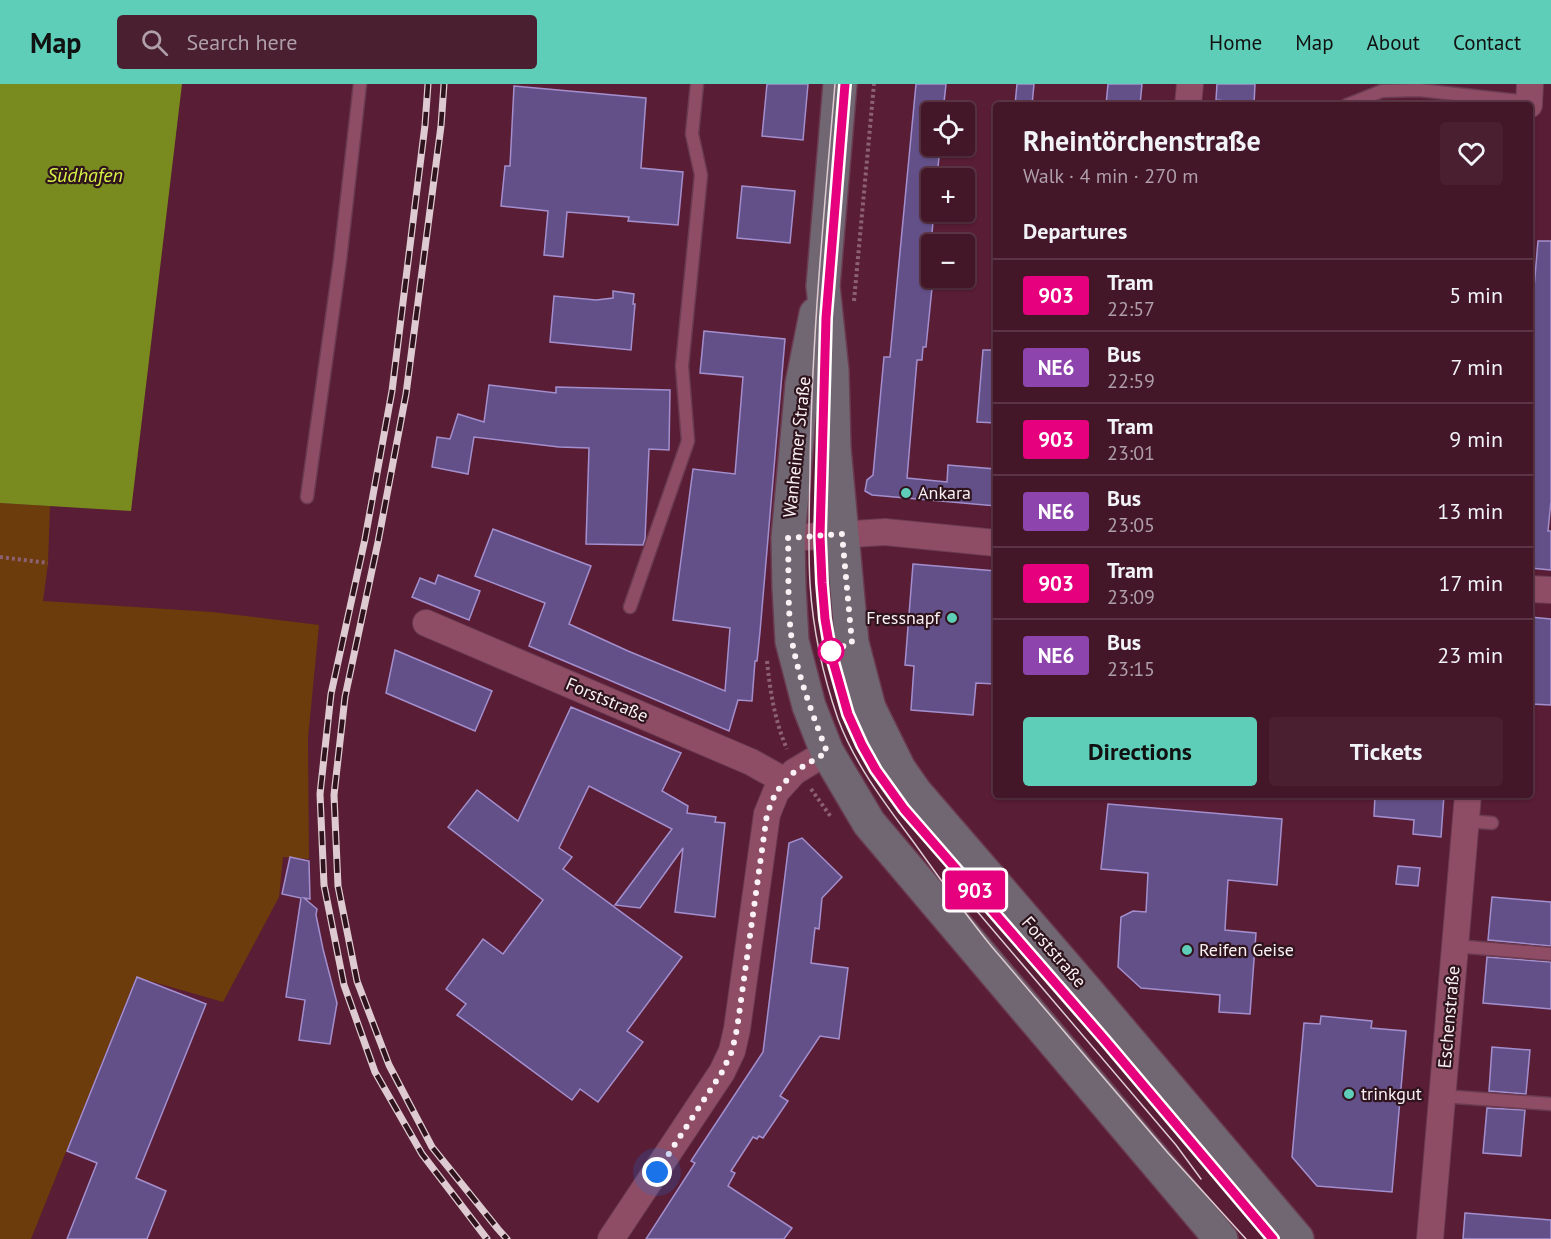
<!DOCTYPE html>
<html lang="en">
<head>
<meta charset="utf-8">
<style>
	:root { --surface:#431628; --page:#4a1f30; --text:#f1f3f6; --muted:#af9fa8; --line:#5b3545; --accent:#5eceb8 }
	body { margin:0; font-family:"PT Sans",sans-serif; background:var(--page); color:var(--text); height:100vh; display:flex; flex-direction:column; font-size:22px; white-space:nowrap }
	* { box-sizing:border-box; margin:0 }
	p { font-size:20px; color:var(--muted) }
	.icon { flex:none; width:33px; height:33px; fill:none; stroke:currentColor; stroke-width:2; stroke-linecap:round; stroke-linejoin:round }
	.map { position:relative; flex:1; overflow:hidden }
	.drawer { position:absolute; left:993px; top:18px; width:540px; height:696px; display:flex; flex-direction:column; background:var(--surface); border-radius:6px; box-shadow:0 2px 4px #0004,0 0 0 2px var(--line) }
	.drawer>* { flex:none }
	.badge { padding:0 12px; border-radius:4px; font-size:21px; line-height:39px }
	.controls { position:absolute; left:921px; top:18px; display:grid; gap:12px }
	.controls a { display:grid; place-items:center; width:54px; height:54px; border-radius:6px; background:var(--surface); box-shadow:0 2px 4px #0004,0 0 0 2px var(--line); font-size:30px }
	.you { position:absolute; width:30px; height:30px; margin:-15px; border:4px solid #fff; border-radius:50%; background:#1a73e8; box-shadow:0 0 0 9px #1a73e833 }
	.map>.badge { position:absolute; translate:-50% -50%; box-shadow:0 0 0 3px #fff }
	h2 { padding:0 30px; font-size:22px; line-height:54px }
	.round { display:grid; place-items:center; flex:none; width:63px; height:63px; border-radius:6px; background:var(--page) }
	.head { display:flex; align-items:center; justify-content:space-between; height:102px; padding:0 30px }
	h1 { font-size:28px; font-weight:700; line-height:45px }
	.primary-button { display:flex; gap:12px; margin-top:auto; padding:12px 30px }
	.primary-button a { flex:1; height:69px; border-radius:6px; background:var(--accent); color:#111; font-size:24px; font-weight:700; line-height:69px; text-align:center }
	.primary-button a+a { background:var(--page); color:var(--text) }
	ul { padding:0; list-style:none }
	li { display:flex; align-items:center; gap:18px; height:72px; padding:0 30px; border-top:2px solid var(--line) }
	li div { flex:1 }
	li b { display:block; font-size:22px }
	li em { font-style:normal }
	li .badge { min-width:66px; font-weight:700; text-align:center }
	header { display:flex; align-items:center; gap:36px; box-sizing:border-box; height:84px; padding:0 30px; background:var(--accent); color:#111 }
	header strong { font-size:28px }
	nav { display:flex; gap:33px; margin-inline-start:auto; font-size:21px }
	.search { width:420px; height:54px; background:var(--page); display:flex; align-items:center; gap:15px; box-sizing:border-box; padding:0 21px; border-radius:6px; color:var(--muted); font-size:22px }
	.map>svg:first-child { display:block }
	.green { fill:#6d3c0c }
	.water { fill:#798b1f }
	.building { fill:#645089; stroke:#a38fcd; stroke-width:1.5 }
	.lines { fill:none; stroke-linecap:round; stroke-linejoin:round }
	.lane-casing { stroke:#6a3b51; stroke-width:15 }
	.street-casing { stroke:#6a3b51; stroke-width:28 }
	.secondary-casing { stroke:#6a3b51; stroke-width:36 }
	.path { stroke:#8c6172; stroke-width:4; stroke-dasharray:3 3; stroke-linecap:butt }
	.lane { stroke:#8e4d64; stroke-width:12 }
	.street { stroke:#8e4d64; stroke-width:26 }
	.secondary { stroke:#716772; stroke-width:33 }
	.tram { stroke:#ddcbd1; stroke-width:1.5 }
	.rail-casing { stroke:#ddcbd1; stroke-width:7 }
	.rail { stroke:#2f141d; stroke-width:4.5; stroke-dasharray:14; stroke-linecap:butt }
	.line-casing { stroke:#fff; stroke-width:14 }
	.line { stroke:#e6007e; stroke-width:9 }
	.walk { stroke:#faf1f4; stroke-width:6; stroke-dasharray:0 10.8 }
	.poi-dot { fill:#5eceb8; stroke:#2f141d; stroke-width:2 }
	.stop-dot { fill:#fff; stroke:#e6007e; stroke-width:3 }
	.labels { text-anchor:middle; stroke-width:4.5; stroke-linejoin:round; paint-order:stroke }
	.street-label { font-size:18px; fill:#faf1f4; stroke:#2f141d }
	.poi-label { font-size:18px; fill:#faf1f4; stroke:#2f141d; text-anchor:start }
	.water-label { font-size:20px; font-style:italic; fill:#d7f446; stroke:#2f141d }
</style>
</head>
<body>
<header>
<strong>Map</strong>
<div class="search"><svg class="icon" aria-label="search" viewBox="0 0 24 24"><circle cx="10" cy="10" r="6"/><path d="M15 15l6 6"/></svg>Search here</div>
<nav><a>Home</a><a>Map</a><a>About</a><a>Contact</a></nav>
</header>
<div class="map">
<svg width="1551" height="1155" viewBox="0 0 1551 1155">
	<rect width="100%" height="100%" fill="#591d35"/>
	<polygon class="green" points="0,419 50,422 48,479 43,517 212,528 319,541 308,654 309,775 283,773 279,813 223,918 136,893 31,1155 0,1155"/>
	<polygon class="water" points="0,0 182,0 131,427 0,419"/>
	<g class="building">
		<polygon points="767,0 808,0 803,56 762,52"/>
		<polygon points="916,0 946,0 943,28 932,28 932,62 940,62 937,94 932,94 932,128 934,128 928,190 932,190 933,194 926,263 923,263 922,276 917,276 907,394 947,398 948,381 996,385 996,422 872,411 865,407 867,396 873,391 884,273 890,273"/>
		<polygon points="1017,0 1034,0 1032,21 1015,21"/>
		<polygon points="1108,0 1142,0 1140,21 1106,21"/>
		<polygon points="1217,0 1255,0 1254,20 1216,16"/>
		<polygon points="514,2 646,14 641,84 683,88 678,141 628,137 629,133 567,128 563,173 544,171 548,127 501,122 505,82 510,82"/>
		<polygon points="742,102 795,107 790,159 737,154"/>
		<polygon points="1538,157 1551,157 1551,417 1548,447 1551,447 1551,486 1530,484 1530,251"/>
		<polygon points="613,207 634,210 633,220 635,220 631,266 550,258 554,212 596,216 613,214"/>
		<polygon points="704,247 785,255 760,548 757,577 755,577 752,617 738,616 729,647 529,562 545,519 475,492 493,445 591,482 569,540 628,567 725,607 730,544 673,536 693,385 735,390 743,293 700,289"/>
		<polygon points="983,266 996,266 996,339 977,338"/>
		<polygon points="489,301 556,309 556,303 670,306 669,366 649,365 645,455 643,461 586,460 589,364 559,363 474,353 468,390 432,383 437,353 450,355 458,330 484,338"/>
		<polygon points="913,480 996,487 996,600 976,599 973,631 911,626 914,582 905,581"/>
		<polygon points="438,491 480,507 469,536 412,513 420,494 435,500"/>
		<polygon points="1530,533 1551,535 1551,621 1530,620"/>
		<polygon points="395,566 492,607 475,647 386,609"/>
		<polygon points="571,623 681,669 662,707 688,722 687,729 716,733 715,738 725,739 715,833 675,828 683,764 640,824 615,821 672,745 589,702 559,764 572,773 563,785 682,873 627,947 643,958 598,1018 580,1005 572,1016 457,931 466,920 446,905 483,855 503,870 543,816 448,743 477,706 518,737"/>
		<polygon points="1375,711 1444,711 1441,753 1413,750 1414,736 1374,732"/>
		<polygon points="1108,720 1282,735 1277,801 1228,796 1225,846 1256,849 1250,930 1219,928 1220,911 1141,904 1118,883 1121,833 1133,827 1146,828 1148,789 1101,785"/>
		<polygon points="802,754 842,793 822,814 819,845 815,844 811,879 848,884 839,955 820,952 780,1012 788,1017 763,1054 759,1052 757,1055 753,1053 731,1087 735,1089 728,1102 792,1144 784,1155 646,1155 695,1079 691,1077 763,968 789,759"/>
		<polygon points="290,773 309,777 310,815 304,814 317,825 316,831 323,865 337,919 330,960 299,956 305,916 286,913 301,814 282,810"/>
		<polygon points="1398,782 1420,784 1418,802 1396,800"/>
		<polygon points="1492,813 1551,818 1551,862 1488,856"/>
		<polygon points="1487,873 1551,878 1551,925 1483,919"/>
		<polygon points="137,893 206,920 136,1094 166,1107 147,1155 67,1155 97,1079 67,1067"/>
		<polygon points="1321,932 1372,937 1371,944 1406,947 1392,1108 1317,1102 1292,1073 1304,939 1320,940"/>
		<polygon points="1492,963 1530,966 1526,1010 1489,1007"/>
		<polygon points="1487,1024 1525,1026 1521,1072 1483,1069"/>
		<polygon points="1465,1129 1551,1136 1551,1155 1463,1155"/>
	</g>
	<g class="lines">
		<g class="lane-casing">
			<g id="lane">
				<polyline points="1347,21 1382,7 1419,6 1529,18"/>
				<polyline points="307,413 340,176 360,0"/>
				<polyline points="630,523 688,357 682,282 701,91 692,50 697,0"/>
				<polyline points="1466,737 1492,739"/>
				<polyline points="1455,862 1551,870"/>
				<polyline points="1442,1012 1551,1020"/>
			</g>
		</g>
		<g class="street-casing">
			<g id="street">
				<polyline points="1188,21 1190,0"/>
				<polyline points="1529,21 1530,0"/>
				<polyline points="788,454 885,448 996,459"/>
				<polyline points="1530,505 1551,506"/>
				<polyline points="426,539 751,678 785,697"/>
				<polyline points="611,1155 722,988 732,967 737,945 767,730 776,708 794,688 827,668"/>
				<polyline points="1430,1155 1468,711"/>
			</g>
		</g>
		<g class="secondary-casing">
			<g id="secondary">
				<polyline points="840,0 823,202 832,287 834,364 852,559 869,624 899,685 915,708 1079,898 1297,1155"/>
				<polyline points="816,230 802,300 788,454 789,503 792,557 809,622 827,668 869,739 1221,1155"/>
			</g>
		</g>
		<g class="path">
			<polyline points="854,217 874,0"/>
			<polyline points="0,473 48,479"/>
			<path d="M767 577C770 607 775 638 787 665"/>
			<polyline points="811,705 831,733"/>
		</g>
		<use href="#lane" class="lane"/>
		<use href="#street" class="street"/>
		<use href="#secondary" class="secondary"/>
		<g class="tram">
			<path d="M835 0C824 130 811 260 810 390 809 427 808 464 810 500 813 546 823 592 838 635 855 681 886 721 915 760 940 795 965 830 992 863L1168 1069 1246 1155"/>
			<polyline points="846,0 826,235 820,452 822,499 825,535 831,570 848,630 862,661 876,686 904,725 1104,955 1273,1155"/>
			<polyline points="957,807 976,826 1176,1061 1201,1095"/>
		</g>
		<g class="rail-casing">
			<g id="rail">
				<polyline points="428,0 425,41 392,307 365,455 331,610 320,710 324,801 344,901 375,988 422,1070 487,1155"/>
				<polyline points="444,0 441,42 406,310 378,458 345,613 334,711 338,802 357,897 389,981 432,1063 498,1145 507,1155"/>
			</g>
		</g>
		<use href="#rail" class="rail"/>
	</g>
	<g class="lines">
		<g class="line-casing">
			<polyline id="line" points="845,0 826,234 820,452 822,499 825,535 831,570 848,630 862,661 876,686 904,725 1104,955 1273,1155"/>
		</g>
		<use href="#line" class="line"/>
		<path class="walk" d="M657 1088 722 988 732 967 737 945 767 730 776 708 794 688 827 668C813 632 799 595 792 557 787 524 789 487 788 454L842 450 852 559 831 567"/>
	</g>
	<g class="poi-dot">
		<circle cx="906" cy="409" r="6"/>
		<circle cx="952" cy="534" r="6"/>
		<circle cx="1187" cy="866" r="6"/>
		<circle cx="1349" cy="1010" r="6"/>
	</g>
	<circle class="stop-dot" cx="831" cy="567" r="12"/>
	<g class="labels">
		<g class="street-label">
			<text transform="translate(797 363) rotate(-84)" y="6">Wanheimer Straße</text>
			<text transform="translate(607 616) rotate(23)" y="6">Forststraße</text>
			<text transform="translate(1054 868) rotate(49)" y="6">Forststraße</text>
			<text transform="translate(1449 933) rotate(-85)" y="6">Eschenstraße</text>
		</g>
		<g class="poi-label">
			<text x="918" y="415">Ankara</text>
			<text x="940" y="540" text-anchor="end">Fressnapf</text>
			<text x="1199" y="872">Reifen Geise</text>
			<text x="1361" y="1016">trinkgut</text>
		</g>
		<g class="water-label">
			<text x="85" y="98">Südhafen</text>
		</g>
	</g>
</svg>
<div class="controls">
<a><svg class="icon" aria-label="locate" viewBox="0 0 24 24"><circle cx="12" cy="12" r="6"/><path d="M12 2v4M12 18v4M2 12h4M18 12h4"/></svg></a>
<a>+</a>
<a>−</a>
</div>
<div class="you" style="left:657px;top:1088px"></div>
<b class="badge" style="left:975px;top:806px;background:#e6007e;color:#fff">903</b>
<section class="drawer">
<div class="head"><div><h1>Rheintörchenstraße</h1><p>Walk · 4 min · 270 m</p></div><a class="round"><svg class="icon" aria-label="heart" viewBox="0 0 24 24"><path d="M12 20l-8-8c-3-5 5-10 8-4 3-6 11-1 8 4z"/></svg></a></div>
<h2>Departures</h2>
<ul>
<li><span class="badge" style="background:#e6007e;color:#fff">903</span><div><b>Tram</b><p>22:57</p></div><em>5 min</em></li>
<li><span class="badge" style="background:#8e44ad;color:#fff">NE6</span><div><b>Bus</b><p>22:59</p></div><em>7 min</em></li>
<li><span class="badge" style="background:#e6007e;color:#fff">903</span><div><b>Tram</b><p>23:01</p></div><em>9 min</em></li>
<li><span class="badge" style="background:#8e44ad;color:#fff">NE6</span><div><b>Bus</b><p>23:05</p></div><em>13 min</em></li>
<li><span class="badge" style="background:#e6007e;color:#fff">903</span><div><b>Tram</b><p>23:09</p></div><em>17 min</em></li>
<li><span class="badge" style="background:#8e44ad;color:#fff">NE6</span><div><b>Bus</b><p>23:15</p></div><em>23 min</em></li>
</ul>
<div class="primary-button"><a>Directions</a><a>Tickets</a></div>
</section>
</div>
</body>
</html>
